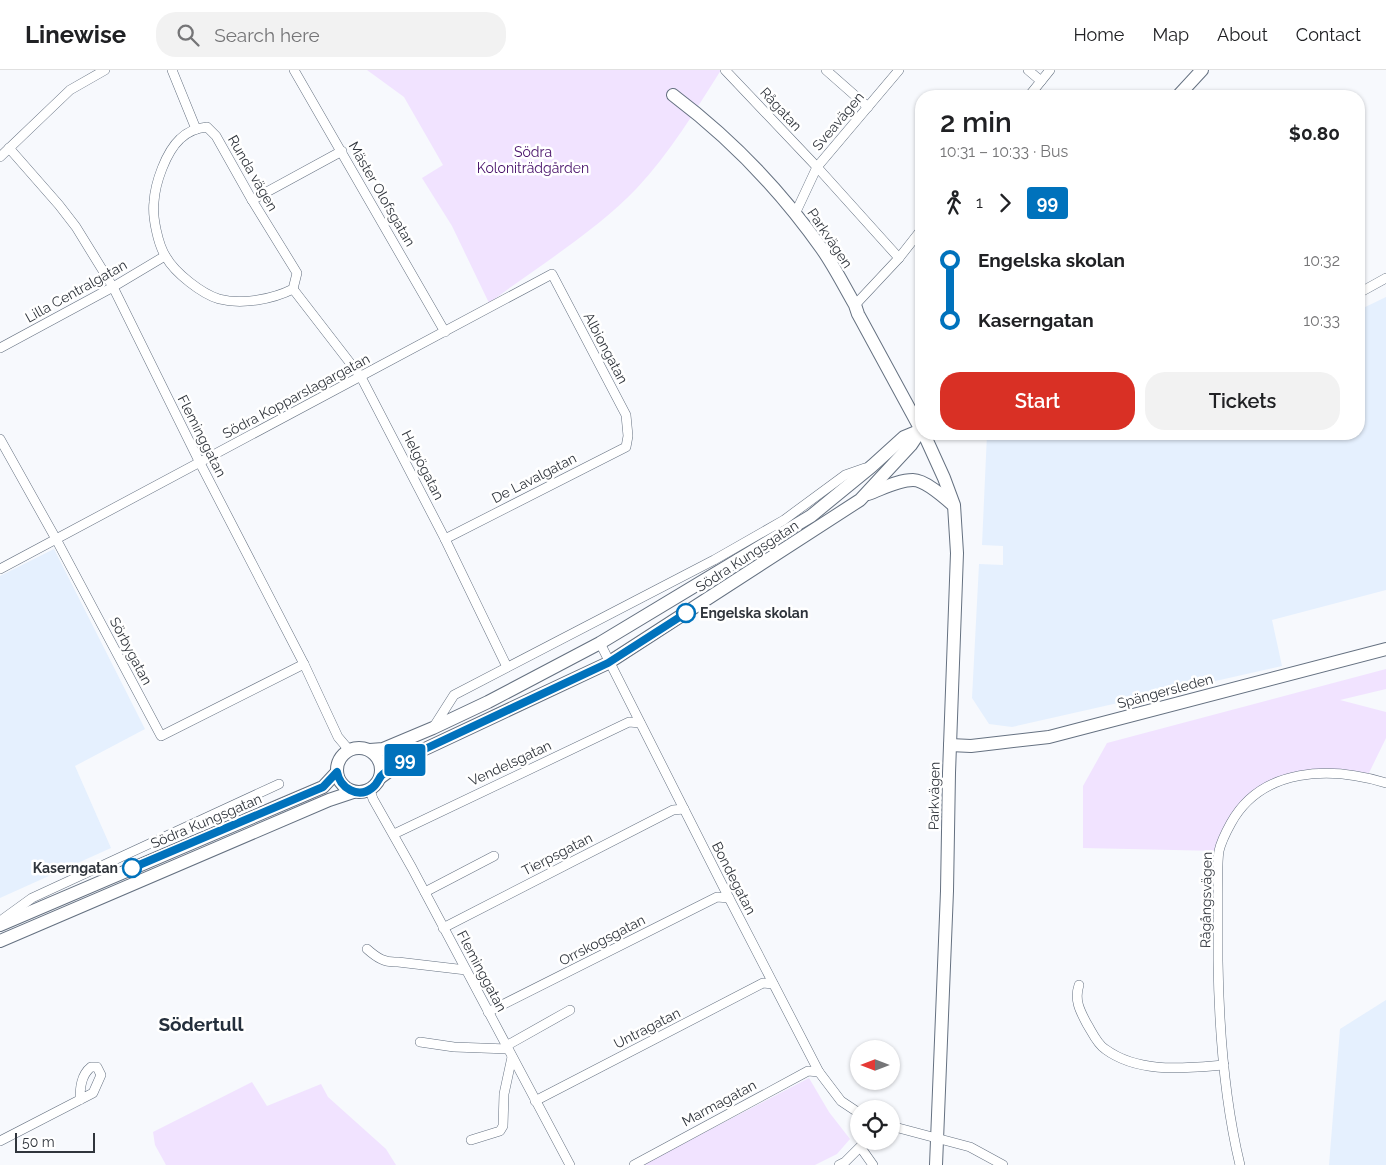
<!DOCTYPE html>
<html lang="en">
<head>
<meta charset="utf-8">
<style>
	:root { --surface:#fff; --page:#f2f2f2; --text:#202124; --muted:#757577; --line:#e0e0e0; --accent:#d93025 }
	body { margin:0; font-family:Raleway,sans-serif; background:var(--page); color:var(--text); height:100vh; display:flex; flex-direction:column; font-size:19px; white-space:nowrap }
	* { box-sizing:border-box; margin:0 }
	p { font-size:16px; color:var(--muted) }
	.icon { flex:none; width:28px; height:28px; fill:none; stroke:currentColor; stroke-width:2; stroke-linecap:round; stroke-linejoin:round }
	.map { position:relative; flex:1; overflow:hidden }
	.drawer { position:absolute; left:915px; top:20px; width:450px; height:350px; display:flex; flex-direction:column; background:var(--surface); border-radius:20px; box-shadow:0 1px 4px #0004 }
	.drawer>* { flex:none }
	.badge { padding:0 10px; border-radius:4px; font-size:18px; line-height:32px }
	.needle { width:32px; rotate:270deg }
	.controls { position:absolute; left:850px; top:970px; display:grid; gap:10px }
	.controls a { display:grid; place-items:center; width:50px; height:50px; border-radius:50%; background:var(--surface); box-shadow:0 1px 4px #0004; font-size:25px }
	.scale { position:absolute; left:15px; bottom:12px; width:80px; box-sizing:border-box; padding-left:5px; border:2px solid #30353c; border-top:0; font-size:14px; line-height:18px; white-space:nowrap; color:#30353c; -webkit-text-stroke:4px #fff; paint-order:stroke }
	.map>.badge { position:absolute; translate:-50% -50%; box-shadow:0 0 0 2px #fff }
	.legs { display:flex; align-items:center; gap:8px; height:55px; padding:0 25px; font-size:16px }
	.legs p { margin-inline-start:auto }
	.head { display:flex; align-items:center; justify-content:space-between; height:85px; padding:0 25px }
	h1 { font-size:28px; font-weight:600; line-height:38px }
	.cta { display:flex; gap:10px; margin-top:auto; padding:10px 25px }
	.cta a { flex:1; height:58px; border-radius:20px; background:var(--accent); color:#fff; font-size:20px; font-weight:600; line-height:58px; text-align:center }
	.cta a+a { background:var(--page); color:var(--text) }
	ul { padding:0 25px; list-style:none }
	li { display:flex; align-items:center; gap:18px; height:60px; font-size:19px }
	li i { display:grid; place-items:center; width:8px; height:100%; margin:0 6px; background:currentColor }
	li i::after { content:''; width:12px; height:12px; margin:-6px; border:4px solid; border-radius:50%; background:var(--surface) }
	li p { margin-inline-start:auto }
	li:first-child i { background:linear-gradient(#0000 50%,currentColor 0) }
	li:last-child i { background:linear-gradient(currentColor 50%,#0000 0) }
	header { display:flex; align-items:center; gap:30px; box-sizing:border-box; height:70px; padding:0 25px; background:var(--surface); border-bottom:1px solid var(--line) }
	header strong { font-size:24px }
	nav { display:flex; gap:28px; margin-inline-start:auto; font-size:18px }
	.search { width:350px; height:45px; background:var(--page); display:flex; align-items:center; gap:12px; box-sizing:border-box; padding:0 18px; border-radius:20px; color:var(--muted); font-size:19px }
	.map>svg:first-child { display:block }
	.built { fill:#e5f0fe }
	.green { fill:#f1e3ff }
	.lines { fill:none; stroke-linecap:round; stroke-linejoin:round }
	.street-casing { stroke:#657181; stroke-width:10 }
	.secondary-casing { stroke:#657181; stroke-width:14 }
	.street { stroke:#fff; stroke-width:9 }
	.secondary { stroke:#fff; stroke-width:12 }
	.line-1-casing { stroke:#fff; stroke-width:11 }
	.line-1 { stroke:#0072bc; stroke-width:8 }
	.stop-1-dot { fill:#fff; stroke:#0072bc; stroke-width:2.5 }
	.labels { text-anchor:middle; stroke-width:5; stroke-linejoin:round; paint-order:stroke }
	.street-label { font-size:14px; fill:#30353c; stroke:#fff }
	.park-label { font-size:14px; fill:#471069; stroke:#fff }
	.stop-label { font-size:14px; font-weight:bold; fill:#30353c; stroke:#fff; text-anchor:start }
	.district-label { font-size:19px; font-weight:bold; fill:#242f3c; stroke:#fff }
</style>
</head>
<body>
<header>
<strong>Linewise</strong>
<div class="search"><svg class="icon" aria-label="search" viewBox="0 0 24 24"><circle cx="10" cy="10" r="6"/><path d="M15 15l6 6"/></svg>Search here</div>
<nav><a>Home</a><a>Map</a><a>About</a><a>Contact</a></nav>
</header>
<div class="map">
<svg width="1386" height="1095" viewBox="0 0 1386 1095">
	<rect width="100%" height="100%" fill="#f7f9fd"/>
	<g class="built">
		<polygon points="1386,227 1386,520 1272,550 1282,596 1012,657 989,654 972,628 979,494 1003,495 1003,476 982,475 987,364 1359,364 1359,240"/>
		<polygon points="54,479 145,659 75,696 111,778 0,828 0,506"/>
		<polygon points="1386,930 1386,1095 1329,1095 1340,959"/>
	</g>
	<g class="green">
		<path d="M367 0H721C695 41 670 83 637 118 595 162 537 197 489 233L452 156 422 108 443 95 404 27Z"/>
		<polygon points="1386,599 1386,619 1340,630 1386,642 1386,668 1367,707 1340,703 1261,715 1262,719 1253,725 1219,781 1083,778 1083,716 1107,673"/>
		<polygon points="809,1008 829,1042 850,1069 837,1084 815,1095 642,1095"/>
		<polygon points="252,1012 267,1036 321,1014 328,1027 386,1079 396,1095 166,1095 155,1075 153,1062"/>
	</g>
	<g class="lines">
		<g class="street-casing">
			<g id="street">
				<polyline points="172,0 196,59"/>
				<polyline points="294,0 445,262"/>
				<polyline points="725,0 817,97 899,188"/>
				<polyline points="826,0 868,37"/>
				<polyline points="1028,0 1041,11"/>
				<polyline points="1029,26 1050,0"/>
				<path d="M207 57 216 66 252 130 297 203 293 219C273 229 243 235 219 229 202 224 175 203 166 187 158 175 152 146 154 132 155 113 166 82 180 69 187 62 197 58 207 57Z"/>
				<polyline points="9,78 59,135 76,157 113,217 200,393 304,594 338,667 349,680"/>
				<polyline points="0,87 70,20 105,0"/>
				<polyline points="252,130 342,81"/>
				<polyline points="795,144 817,97 899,0"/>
				<polyline points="293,219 361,307 445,469 507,597"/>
				<polyline points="1359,223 1386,208"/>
				<polyline points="855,235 899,188 921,160"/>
				<polyline points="0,278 113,217 165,186"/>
				<polyline points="0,369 56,469 161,666 304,594"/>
				<polyline points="0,499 552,204 626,345 628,366 626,377 445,469"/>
				<polyline points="600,573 729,828 819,1002 841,1031 859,1043"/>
				<polyline points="433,658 454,625 714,490 784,450 845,405 865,398"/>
				<polyline points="370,720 373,729 412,798 570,1095"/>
				<polyline points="394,764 629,652 640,653"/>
				<polyline points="425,822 494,786"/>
				<polyline points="3,849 32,828 279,714"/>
				<polyline points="443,858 673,740 684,739"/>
				<path d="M367 879C377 888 385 893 398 892L466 900"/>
				<path d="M1079 915C1074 930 1080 941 1087 954 1092 962 1097 974 1105 979 1139 1004 1185 998 1224 995"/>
				<polyline points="488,942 717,827 729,828"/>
				<polyline points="420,972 454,977 508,979"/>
				<polyline points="506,976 570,940"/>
				<polyline points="535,1031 763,913 773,914"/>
				<polyline points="891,1056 970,1077 1003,1095"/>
				<polyline points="471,1070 500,1061 503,1056 504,1024 512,987"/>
				<path d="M0 1071 93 1023 101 1005 97 997H91C81 1005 80 1018 80 1030"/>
				<polyline points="861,1078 873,1095"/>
				<polyline points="634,1095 808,1001 819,1002"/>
				<polyline points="839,1095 845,1092 866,1071"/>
				<path d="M1240 1095C1224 1029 1219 959 1218 891 1218 869 1218 846 1218 823 1218 810 1217 794 1219 781 1221 772 1226 762 1231 753 1262 697 1331 696 1386 713"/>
			</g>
		</g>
		<g class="secondary-casing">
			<g id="secondary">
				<path d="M673 25C730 68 781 121 822 179 834 196 844 216 855 235L858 244 921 360"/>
				<polyline points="1178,26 1202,0"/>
				<polyline points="924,364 944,408 954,435 957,483 949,703 947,821 936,1095"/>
				<path d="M868 424C882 419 898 410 913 410 925 410 944 427 953 435"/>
				<polyline points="950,675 971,676 1049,667 1386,579"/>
				<circle cx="359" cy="700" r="22"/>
				<polyline points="370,680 383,679 433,658 488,632 600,573 811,446 872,396 904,367 921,360"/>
				<polyline points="381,707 410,686 608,593 860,430 911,375 921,360"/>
				<polyline points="0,855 323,717 337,702"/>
				<polyline points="0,871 329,730 353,722"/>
			</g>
		</g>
		<use href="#street" class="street"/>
		<use href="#secondary" class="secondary"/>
	</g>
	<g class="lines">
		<g class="line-1-casing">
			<path id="line-1" d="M132 798 323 717 337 702C340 718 358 729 372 718 377 715 378 710 381 706 389 698 401 692 410 686L608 593 686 543"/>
		</g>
		<use href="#line-1" class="line-1"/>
	</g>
	<g class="stop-1-dot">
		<circle cx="686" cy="543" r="9"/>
		<circle cx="132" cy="798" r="9"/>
	</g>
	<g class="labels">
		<g class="street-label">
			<text transform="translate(781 39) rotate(47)" y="5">Rågatan</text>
			<text transform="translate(838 51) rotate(-50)" y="5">Sveavägen</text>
			<text transform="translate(253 103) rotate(60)" y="5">Runda vägen</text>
			<text transform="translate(382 124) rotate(60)" y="5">Mäster Olofsgatan</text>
			<text transform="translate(830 168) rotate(56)" y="5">Parkvägen</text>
			<text transform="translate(76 221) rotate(-29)" y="5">Lilla Centralgatan</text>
			<text transform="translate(606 278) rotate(62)" y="5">Albiongatan</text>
			<text transform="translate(296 326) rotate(-28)" y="5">Södra Kopparslagargatan</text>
			<text transform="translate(202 366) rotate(63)" y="5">Fleminggatan</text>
			<text transform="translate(423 395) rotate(63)" y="5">Helgögatan</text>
			<text transform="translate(534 408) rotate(-27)" y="5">De Lavalgatan</text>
			<text transform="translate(747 486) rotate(-33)" y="5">Södra Kungsgatan</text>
			<text transform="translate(131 581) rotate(62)" y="5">Sörbygatan</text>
			<text transform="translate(1165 621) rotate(-15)" y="5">Spängersleden</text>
			<text transform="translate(510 693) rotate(-25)" y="5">Vendelsgatan</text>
			<text transform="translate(934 726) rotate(-89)" y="5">Parkvägen</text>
			<text transform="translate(206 751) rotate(-23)" y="5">Södra Kungsgatan</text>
			<text transform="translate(557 784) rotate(-27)" y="5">Tierpsgatan</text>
			<text transform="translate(734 808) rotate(63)" y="5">Bondegatan</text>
			<text transform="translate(1206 830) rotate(-89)" y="5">Rågångsvägen</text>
			<text transform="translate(602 870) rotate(-27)" y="5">Orrskogsgatan</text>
			<text transform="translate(482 901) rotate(62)" y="5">Fleminggatan</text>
			<text transform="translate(647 958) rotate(-27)" y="5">Untragatan</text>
			<text transform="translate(719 1033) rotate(-28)" y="5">Marmagatan</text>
		</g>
		<g class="park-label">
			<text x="533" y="87">Södra<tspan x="533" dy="16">Koloniträdgården</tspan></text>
		</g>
		<g class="stop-label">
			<text x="700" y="548">Engelska skolan</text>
			<text x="118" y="803" text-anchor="end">Kaserngatan</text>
		</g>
		<g class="district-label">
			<text x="201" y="961">Södertull</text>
		</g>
	</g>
</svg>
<div class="controls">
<a><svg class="needle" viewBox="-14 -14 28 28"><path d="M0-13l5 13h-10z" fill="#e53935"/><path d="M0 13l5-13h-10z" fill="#757577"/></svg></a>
<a><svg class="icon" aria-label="locate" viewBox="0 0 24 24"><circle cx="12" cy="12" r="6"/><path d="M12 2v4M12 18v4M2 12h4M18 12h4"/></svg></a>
</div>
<div class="scale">50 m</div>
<b class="badge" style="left:405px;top:690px;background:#0072bc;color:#fff">99</b>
<section class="drawer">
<div class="head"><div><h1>2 min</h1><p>10:31 – 10:33 · Bus</p></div><b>$0.80</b></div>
<div class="legs"><svg class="icon" aria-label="walk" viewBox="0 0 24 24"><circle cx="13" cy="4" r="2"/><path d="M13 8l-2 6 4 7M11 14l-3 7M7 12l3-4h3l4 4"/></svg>1<svg class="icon" aria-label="forward" viewBox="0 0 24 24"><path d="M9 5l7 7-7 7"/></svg><b class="badge" style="background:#0072bc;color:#fff">99</b></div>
<ul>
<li><i style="color:#0072bc"></i><b>Engelska skolan</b><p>10:32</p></li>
<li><i style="color:#0072bc"></i><b>Kaserngatan</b><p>10:33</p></li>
</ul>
<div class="cta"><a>Start</a><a>Tickets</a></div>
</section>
</div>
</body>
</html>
